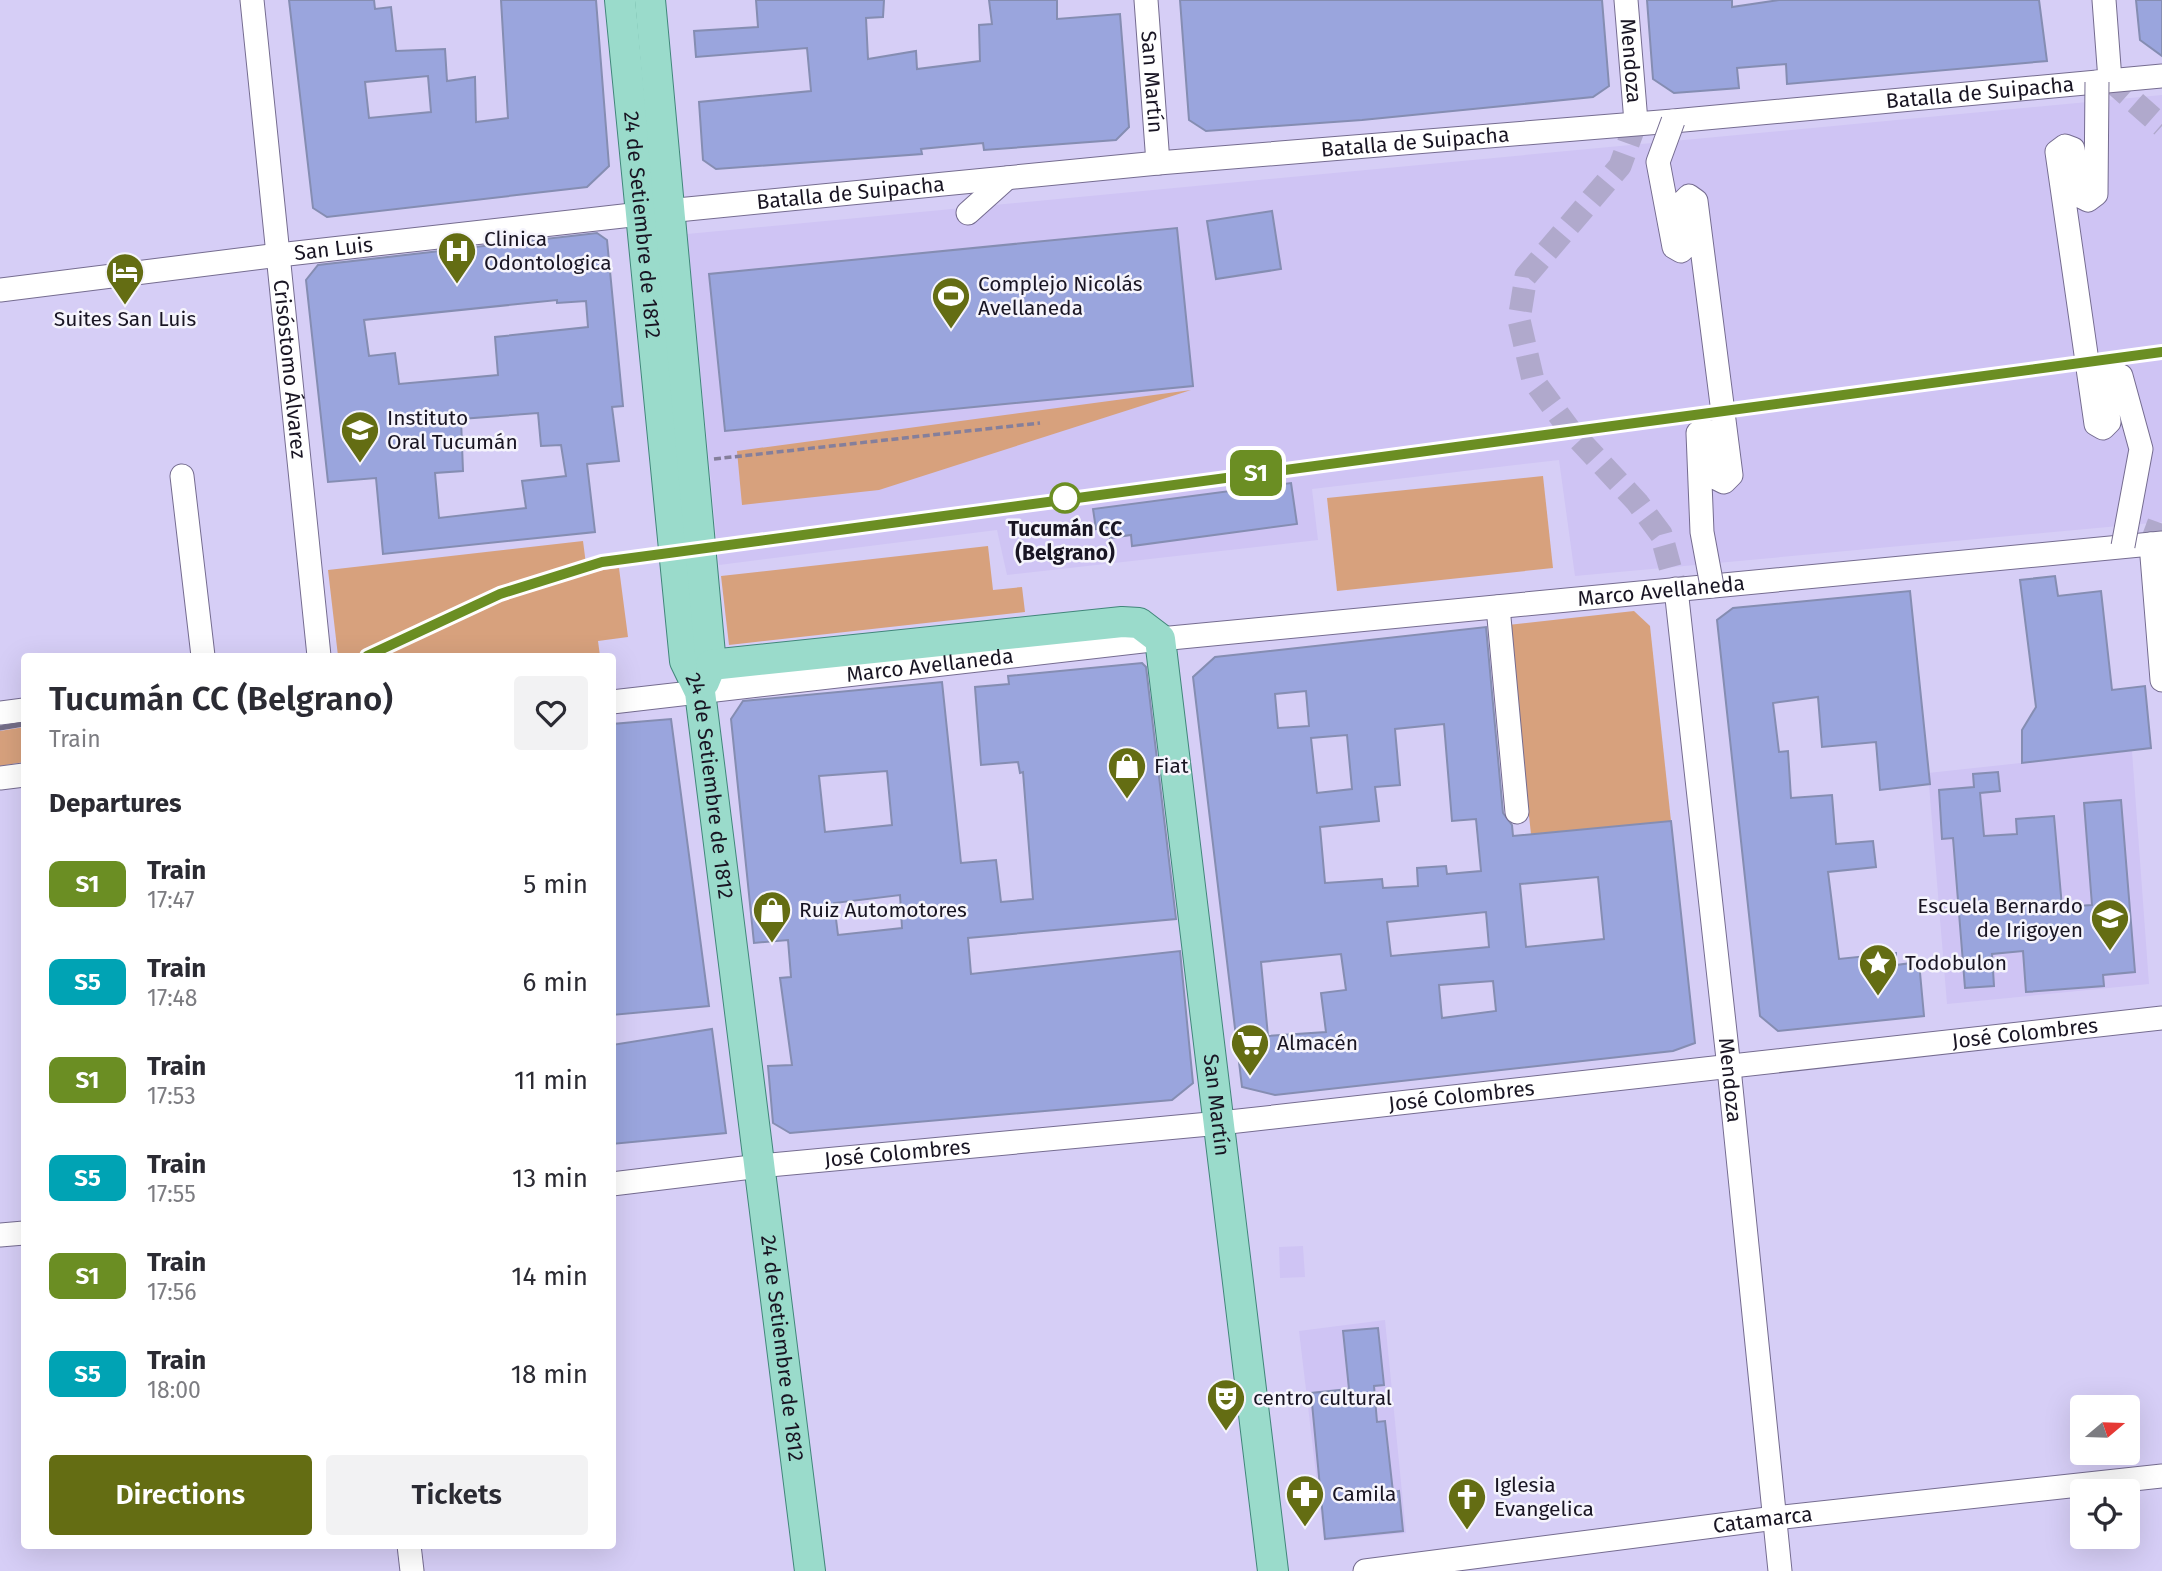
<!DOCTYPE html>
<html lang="en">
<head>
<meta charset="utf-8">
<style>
	:root { --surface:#fff; --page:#f2f2f3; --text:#2b2b33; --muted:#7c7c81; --accent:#646d13 }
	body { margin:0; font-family:"Fira Sans",sans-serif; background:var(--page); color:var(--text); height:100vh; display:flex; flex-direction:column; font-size:26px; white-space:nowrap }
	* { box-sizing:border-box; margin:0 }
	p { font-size:23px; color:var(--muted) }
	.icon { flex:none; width:38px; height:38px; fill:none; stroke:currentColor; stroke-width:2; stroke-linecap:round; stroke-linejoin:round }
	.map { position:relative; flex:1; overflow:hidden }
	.details { position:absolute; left:21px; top:653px; width:595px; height:896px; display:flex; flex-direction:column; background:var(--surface); border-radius:7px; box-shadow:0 7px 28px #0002 }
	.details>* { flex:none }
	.badge { padding:0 14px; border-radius:10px; font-size:24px; line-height:46px }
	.needle { width:46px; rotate:71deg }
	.buttons { position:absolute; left:2070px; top:1395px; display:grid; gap:14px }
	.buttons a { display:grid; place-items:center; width:70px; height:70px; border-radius:7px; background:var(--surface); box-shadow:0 7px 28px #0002; font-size:35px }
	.map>.badge { position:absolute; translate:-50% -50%; box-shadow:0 0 0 4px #fff }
	h2 { padding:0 28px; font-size:26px; line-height:63px }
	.round { display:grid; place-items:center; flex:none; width:74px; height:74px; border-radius:7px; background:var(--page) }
	.overview { display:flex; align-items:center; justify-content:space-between; height:119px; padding:0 28px }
	h1 { font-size:33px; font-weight:600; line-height:52px }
	.cta { display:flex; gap:14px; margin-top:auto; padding:14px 28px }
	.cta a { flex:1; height:80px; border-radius:7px; background:var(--accent); color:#fff; font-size:28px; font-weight:600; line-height:80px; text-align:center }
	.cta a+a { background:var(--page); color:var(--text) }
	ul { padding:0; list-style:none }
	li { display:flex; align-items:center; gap:21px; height:98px; padding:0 28px }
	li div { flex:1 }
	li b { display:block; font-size:26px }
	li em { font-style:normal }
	li .badge { min-width:77px; font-weight:700; text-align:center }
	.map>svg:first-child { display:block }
	.built { fill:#cfc4f4 }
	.green { fill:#d7a17d }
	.building { fill:#9aa5dd; stroke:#858db2; stroke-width:2; fill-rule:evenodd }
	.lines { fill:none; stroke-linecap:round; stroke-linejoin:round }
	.minor-tunnel { stroke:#b0a9cc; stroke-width:23; stroke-dasharray:23 11; stroke-linecap:butt }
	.minor-casing { stroke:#756c90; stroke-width:25 }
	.major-casing { stroke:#41867a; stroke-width:32 }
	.path { stroke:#857f9b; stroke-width:3.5; stroke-dasharray:7 3.5; stroke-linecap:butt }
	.minor { stroke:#fff; stroke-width:23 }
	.major { stroke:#9adbcb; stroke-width:30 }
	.rail { stroke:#736d87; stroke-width:5 }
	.minor-bridge-casing { stroke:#756c90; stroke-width:25; stroke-linecap:butt }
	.minor-bridge { stroke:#fff; stroke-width:23 }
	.line-casing { stroke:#fff; stroke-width:16 }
	.line { stroke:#6b8e23; stroke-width:10 }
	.stop-dot { fill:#fff; stroke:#6b8e23; stroke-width:3.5 }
	.labels { text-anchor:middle; stroke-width:5; stroke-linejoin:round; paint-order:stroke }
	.street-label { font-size:21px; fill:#191523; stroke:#f5f4fc }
	.poi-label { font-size:21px; fill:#191523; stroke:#f5f4fc; text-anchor:start }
	.stop-label { font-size:21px; font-weight:bold; fill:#191523; stroke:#f5f4fc }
</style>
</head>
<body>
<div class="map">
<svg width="2162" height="1571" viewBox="0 0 2162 1571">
	<rect width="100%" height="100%" fill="#d6cef6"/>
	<g class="built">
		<polygon points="2162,95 2162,522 1575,576 1559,460 1312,489 1318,540 1007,575 997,530 719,565 687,234"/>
		<polygon points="2132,751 2149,984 1947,1004 1928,773"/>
		<polygon points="1303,1246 1305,1277 1280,1278 1279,1247"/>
		<polygon points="1385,1320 1406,1533 1324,1541 1299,1331"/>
	</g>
	<g class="green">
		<polygon points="1191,390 879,490 742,505 737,451"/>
		<polygon points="1543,476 1553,568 1337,591 1327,498"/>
		<polygon points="583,541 587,572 619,568 628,637 598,641 600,656 338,656 328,570"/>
		<polygon points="988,546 993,590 1022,587 1025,612 729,645 721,576"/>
		<polygon points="1634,611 1650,626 1671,821 1531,834 1508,625"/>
		<polygon points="24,727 24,762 0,766 0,731"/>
	</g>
	<g class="building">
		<path d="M289 0H374L375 9 391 7 396 51 445 49 447 81 475 77 476 122 508 118 501 0H596L609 166 587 187 327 217 313 208ZM428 76 431 112 369 118 365 82Z"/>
		<polygon points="756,0 884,0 883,17 866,18 868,59 916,51 917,69 980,61 979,25 992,24 989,0 1057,0 1057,19 1120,14 1129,127 1116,140 984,150 983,143 921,149 922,154 716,169 703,160 699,102 811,91 807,48 696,57 694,31 758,27"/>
		<polygon points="1180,0 1602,0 1609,86 1593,97 1362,120 1206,131 1189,120"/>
		<polygon points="1647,0 1732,0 1732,7 1779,0 2039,0 2047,61 1787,84 1786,64 1737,68 1739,88 1674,93 1653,79"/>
		<polygon points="2136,0 2162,0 2162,56 2140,40"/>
		<polygon points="1272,211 1281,269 1216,279 1207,221"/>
		<polygon points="1177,228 1193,386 725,431 709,274"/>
		<path d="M597 233 607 240 623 406 612 407 619 461 587 464 595 532 383 554 376 478 328 482 306 280 318 265ZM557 300V303L586 301 588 327 495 337 498 375 399 384 395 353 369 356 364 320ZM538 413 541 446 561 445 566 476 522 481 526 508 439 518 435 473 463 471 461 419Z"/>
		<polygon points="1291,483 1297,524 1132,546 1131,535 1110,538 1109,527 1096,529 1093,509"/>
		<polygon points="2055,576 2058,596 2101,591 2112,690 2145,686 2151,748 2022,763 2022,730 2036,707 2020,580"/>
		<polygon points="1910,591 1930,784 1880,790 1876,742 1822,747 1818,697 1773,703 1779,752 1788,751 1791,798 1832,795 1836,844 1873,841 1876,867 1828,872 1839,959 1896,953 1896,965 1919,962 1924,1016 1778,1031 1760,1016 1717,620 1733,608"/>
		<path d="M1486 627 1503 813 1512 825 1513 836 1671 821 1695 1043 1673 1051 1275 1095 1242 1087 1193 677 1215 657ZM1306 691 1309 726 1278 728 1275 694ZM1444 724 1452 821 1476 819 1481 871 1447 874 1446 866 1417 868 1418 886 1383 888 1382 879 1325 883 1320 827 1379 821 1375 787 1400 785 1395 729ZM1347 735 1352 789 1317 793 1311 738ZM1598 877 1604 939 1526 947 1520 884ZM1486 912 1489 947 1391 956 1387 922ZM1341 954 1346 990 1321 993 1326 1032 1268 1036 1261 962ZM1493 981 1496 1011 1442 1018 1439 985Z"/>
		<path d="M1142 663 1146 667 1176 919 968 938 971 974 1180 951 1193 1083 1172 1100 790 1133 773 1123 768 1066 792 1065 780 978 791 977 788 940 754 943 731 719 743 701 942 682 961 863 996 860 1001 902 1033 899 1023 772 1020 773 1018 762 981 765 975 687 1009 684 1008 676ZM887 771 892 825 825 832 819 776ZM900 895 902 928 838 935 834 903Z"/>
		<polygon points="671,719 709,1006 612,1015 612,724"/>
		<polygon points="1998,772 2000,791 1980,793 1984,836 2017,834 2016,819 2054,816 2062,907 2092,905 2084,803 2121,800 2135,972 2103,975 2104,986 2026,992 2023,951 1992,954 1994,986 1965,988 1953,838 1942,839 1939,790 1974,787 1973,774"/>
		<polygon points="712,1029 726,1133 612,1144 612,1045"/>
		<polygon points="1378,1328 1384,1385 1374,1386 1377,1422 1385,1421 1393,1492 1399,1491 1403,1531 1325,1539 1311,1393 1349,1389 1343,1331"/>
	</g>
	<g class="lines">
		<g class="minor-tunnel">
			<polyline points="2110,80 2162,126"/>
			<polyline points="1636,122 1620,166 1526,276 1519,320 1533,380 1570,430 1637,502 1661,534 1676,589"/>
			<polyline points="2151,544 2162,514"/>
		</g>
		<g class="minor-casing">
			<g id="minor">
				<path id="s1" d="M252 0 319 656"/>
				<path id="s2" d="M1146 0 1158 163"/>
				<path id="s3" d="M1626 0 1636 122"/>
				<polyline points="2104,0 2110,80"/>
				<polyline points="968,213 1007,178"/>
				<path id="s4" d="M0 290 279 255 667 211 1158 163 1673 121 2162 76"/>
				<polyline points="182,476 203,656"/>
				<polyline points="2151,544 2162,680"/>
				<path id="s5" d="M1676 589 1729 1068 1780 1571"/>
				<polyline points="1498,607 1517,812"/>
				<path id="s6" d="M612 702 1160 639 2162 543"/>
				<polyline points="0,713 24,710"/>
				<polyline points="0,778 24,775"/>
				<path id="s7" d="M612 1184 760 1166 1220 1123 2162 1018"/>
				<polyline points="0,1235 24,1233"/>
				<polyline points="409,1545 412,1571"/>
				<path id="s8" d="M1365 1571 1775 1518 2162 1476"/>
			</g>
		</g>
		<g class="major-casing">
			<g id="major">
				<path id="s9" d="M620 0 685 661 700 692 810 1571"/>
				<polyline points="650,0 711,665 704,682"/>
				<path id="s10" d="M711 665 1122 622 1139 623 1160 639 1273 1571"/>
			</g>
		</g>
		<polyline class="path" points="714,459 1040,423"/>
		<use href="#minor" class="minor"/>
		<use href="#major" class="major"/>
		<g class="rail">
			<polyline points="367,656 500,594 602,562 2162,352"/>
			<polyline points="0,728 24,724"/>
		</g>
		<g class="minor-bridge-casing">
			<g id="minor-bridge">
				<polyline points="2097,82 2096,194 2088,200 2080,196 2073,149 2065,146 2057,152 2096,424 2103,428 2109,422 2104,379 2113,373 2121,376 2141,449 2123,546"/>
				<polyline points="1673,121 1658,162 1674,247 1681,251 1686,246 1682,203 1689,196 1696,201 1731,475 1724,482 1716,478 1712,432 1698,433 1702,532 1712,586"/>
			</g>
		</g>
		<use href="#minor-bridge" class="minor-bridge"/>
	</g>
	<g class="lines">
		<g class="line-casing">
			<polyline id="line" points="367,656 500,594 602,562 2162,352"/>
		</g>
		<use href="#line" class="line"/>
	</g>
	<defs>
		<g id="hospital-pin" transform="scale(2.0125)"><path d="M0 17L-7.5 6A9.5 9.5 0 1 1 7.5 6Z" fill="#646d13" stroke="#f5f4fc"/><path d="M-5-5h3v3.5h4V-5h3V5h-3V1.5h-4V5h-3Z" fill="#fff"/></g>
		<g id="hotel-pin" transform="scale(2.0125)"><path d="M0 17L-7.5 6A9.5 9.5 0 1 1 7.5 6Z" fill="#646d13" stroke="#f5f4fc"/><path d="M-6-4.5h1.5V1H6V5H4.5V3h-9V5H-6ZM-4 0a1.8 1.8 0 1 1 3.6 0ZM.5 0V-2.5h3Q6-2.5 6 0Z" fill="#fff"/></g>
		<g id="stadium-pin" transform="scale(2.0125)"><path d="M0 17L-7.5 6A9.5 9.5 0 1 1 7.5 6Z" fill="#646d13" stroke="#f5f4fc"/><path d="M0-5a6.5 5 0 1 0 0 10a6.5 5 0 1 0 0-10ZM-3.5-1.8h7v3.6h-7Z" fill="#fff"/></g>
		<g id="school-pin" transform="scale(2.0125)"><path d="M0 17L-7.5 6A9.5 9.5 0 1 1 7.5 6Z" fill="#646d13" stroke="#f5f4fc"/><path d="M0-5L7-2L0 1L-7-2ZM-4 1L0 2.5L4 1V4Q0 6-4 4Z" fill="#fff"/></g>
		<g id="shop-pin" transform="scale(2.0125)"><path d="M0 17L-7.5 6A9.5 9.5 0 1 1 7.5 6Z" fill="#646d13" stroke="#f5f4fc"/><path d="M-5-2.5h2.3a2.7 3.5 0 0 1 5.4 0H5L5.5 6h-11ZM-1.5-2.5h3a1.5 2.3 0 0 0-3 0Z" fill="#fff"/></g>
		<g id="sight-pin" transform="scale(2.0125)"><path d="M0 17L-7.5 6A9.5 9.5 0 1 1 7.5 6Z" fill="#646d13" stroke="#f5f4fc"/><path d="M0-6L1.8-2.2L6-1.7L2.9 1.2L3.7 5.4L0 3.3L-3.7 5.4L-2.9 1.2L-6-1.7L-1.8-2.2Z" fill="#fff"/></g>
		<g id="supermarket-pin" transform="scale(2.0125)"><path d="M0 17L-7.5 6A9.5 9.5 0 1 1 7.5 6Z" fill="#646d13" stroke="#f5f4fc"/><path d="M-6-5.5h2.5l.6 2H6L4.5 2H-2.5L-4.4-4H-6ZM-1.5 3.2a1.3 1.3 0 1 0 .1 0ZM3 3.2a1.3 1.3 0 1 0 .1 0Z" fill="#fff"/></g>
		<g id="theatre-pin" transform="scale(2.0125)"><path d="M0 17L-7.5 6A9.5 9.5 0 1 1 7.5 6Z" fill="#646d13" stroke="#f5f4fc"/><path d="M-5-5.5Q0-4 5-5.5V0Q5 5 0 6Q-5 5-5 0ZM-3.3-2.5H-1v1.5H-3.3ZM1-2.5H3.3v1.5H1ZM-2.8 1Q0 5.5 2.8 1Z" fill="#fff"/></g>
		<g id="pharmacy-pin" transform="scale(2.0125)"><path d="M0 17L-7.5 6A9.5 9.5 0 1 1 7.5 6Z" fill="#646d13" stroke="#f5f4fc"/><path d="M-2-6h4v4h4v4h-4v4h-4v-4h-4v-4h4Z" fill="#fff"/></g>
		<g id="church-pin" transform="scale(2.0125)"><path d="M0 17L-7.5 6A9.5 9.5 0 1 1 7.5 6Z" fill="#646d13" stroke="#f5f4fc"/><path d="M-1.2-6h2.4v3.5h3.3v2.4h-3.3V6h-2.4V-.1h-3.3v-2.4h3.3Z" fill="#fff"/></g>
	</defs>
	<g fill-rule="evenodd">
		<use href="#hospital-pin" x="457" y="251"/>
		<use href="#hotel-pin" x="125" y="272"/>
		<use href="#stadium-pin" x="951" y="296"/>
		<use href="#school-pin" x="360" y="430"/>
		<use href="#shop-pin" x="1127" y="766"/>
		<use href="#shop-pin" x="772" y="910"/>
		<use href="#school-pin" x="2110" y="918"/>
		<use href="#sight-pin" x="1878" y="963"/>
		<use href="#supermarket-pin" x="1250" y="1043"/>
		<use href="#theatre-pin" x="1226" y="1398"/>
		<use href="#pharmacy-pin" x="1305" y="1494"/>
		<use href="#church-pin" x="1467" y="1497"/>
	</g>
	<circle class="stop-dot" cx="1065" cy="498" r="14"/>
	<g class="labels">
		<g class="street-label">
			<text dy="7" stroke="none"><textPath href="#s3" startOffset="61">Mendoza</textPath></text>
			<text dy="7" stroke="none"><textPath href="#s2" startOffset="82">San Martín</textPath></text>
			<text dy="7" stroke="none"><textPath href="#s4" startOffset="1990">Batalla de Suipacha</textPath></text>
			<text dy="7" stroke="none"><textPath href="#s4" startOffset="1423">Batalla de Suipacha</textPath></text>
			<text dy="7" stroke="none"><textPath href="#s4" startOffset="856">Batalla de Suipacha</textPath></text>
			<text dy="7" stroke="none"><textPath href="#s9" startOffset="226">24 de Setiembre de 1812</textPath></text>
			<text dy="7" stroke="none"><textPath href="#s4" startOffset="336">San Luis</textPath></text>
			<text dy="7" stroke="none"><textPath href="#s1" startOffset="371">Crisóstomo Álvarez</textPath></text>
			<text dy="7" stroke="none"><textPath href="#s6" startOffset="1055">Marco Avellaneda</textPath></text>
			<text dy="7" stroke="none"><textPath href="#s6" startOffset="320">Marco Avellaneda</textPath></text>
			<text dy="7" stroke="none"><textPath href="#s9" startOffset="793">24 de Setiembre de 1812</textPath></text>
			<text dy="7" stroke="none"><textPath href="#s7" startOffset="1421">José Colombres</textPath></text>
			<text dy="7" stroke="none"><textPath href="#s5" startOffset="494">Mendoza</textPath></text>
			<text dy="7" stroke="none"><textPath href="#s7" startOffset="854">José Colombres</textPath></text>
			<text dy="7" stroke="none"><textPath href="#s10" startOffset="926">San Martín</textPath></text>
			<text dy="7" stroke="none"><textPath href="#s7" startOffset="287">José Colombres</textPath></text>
			<text dy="7" stroke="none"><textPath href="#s9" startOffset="1360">24 de Setiembre de 1812</textPath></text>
			<text dy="7" stroke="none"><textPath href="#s8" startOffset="401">Catamarca</textPath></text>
		</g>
		<g class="poi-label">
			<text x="484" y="246">Clinica<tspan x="484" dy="24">Odontologica</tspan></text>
			<text x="978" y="291">Complejo Nicolás<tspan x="978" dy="24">Avellaneda</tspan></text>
			<text x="125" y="326" text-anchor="middle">Suites San Luis</text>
			<text x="387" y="425">Instituto<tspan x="387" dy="24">Oral Tucumán</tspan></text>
			<text x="1154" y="773">Fiat</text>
			<text x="2083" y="913" text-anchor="end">Escuela Bernardo<tspan x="2083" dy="24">de Irigoyen</tspan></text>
			<text x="799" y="917">Ruiz Automotores</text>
			<text x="1905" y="970">Todobulon</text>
			<text x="1277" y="1050">Almacén</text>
			<text x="1253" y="1405">centro cultural</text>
			<text x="1494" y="1492">Iglesia<tspan x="1494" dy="24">Evangelica</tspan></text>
			<text x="1332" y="1501">Camila</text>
		</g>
		<g class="stop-label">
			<text x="1065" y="536">Tucumán CC<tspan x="1065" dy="24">(Belgrano)</tspan></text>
		</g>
	</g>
</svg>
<div class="buttons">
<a><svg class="needle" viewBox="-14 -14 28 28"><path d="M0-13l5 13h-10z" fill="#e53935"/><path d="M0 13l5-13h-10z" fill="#7c7c81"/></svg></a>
<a><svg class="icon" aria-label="locate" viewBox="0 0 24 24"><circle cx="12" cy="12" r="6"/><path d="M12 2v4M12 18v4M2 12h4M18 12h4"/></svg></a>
</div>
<b class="badge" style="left:1256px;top:473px;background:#6b8e23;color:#fff">S1</b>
<section class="details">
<div class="overview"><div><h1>Tucumán CC (Belgrano)</h1><p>Train</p></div><a class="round"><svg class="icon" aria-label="heart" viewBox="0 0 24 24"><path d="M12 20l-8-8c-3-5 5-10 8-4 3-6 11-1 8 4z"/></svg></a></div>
<h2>Departures</h2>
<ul>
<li><span class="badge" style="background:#6b8e23;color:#fff">S1</span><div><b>Train</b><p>17:47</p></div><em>5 min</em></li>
<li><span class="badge" style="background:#00a3b4;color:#fff">S5</span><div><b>Train</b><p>17:48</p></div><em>6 min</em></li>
<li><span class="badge" style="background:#6b8e23;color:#fff">S1</span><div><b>Train</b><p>17:53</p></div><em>11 min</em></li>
<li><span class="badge" style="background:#00a3b4;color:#fff">S5</span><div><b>Train</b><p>17:55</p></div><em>13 min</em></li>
<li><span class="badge" style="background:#6b8e23;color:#fff">S1</span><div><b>Train</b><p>17:56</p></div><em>14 min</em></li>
<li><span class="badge" style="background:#00a3b4;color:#fff">S5</span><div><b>Train</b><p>18:00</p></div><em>18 min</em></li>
</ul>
<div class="cta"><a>Directions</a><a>Tickets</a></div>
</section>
</div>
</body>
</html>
